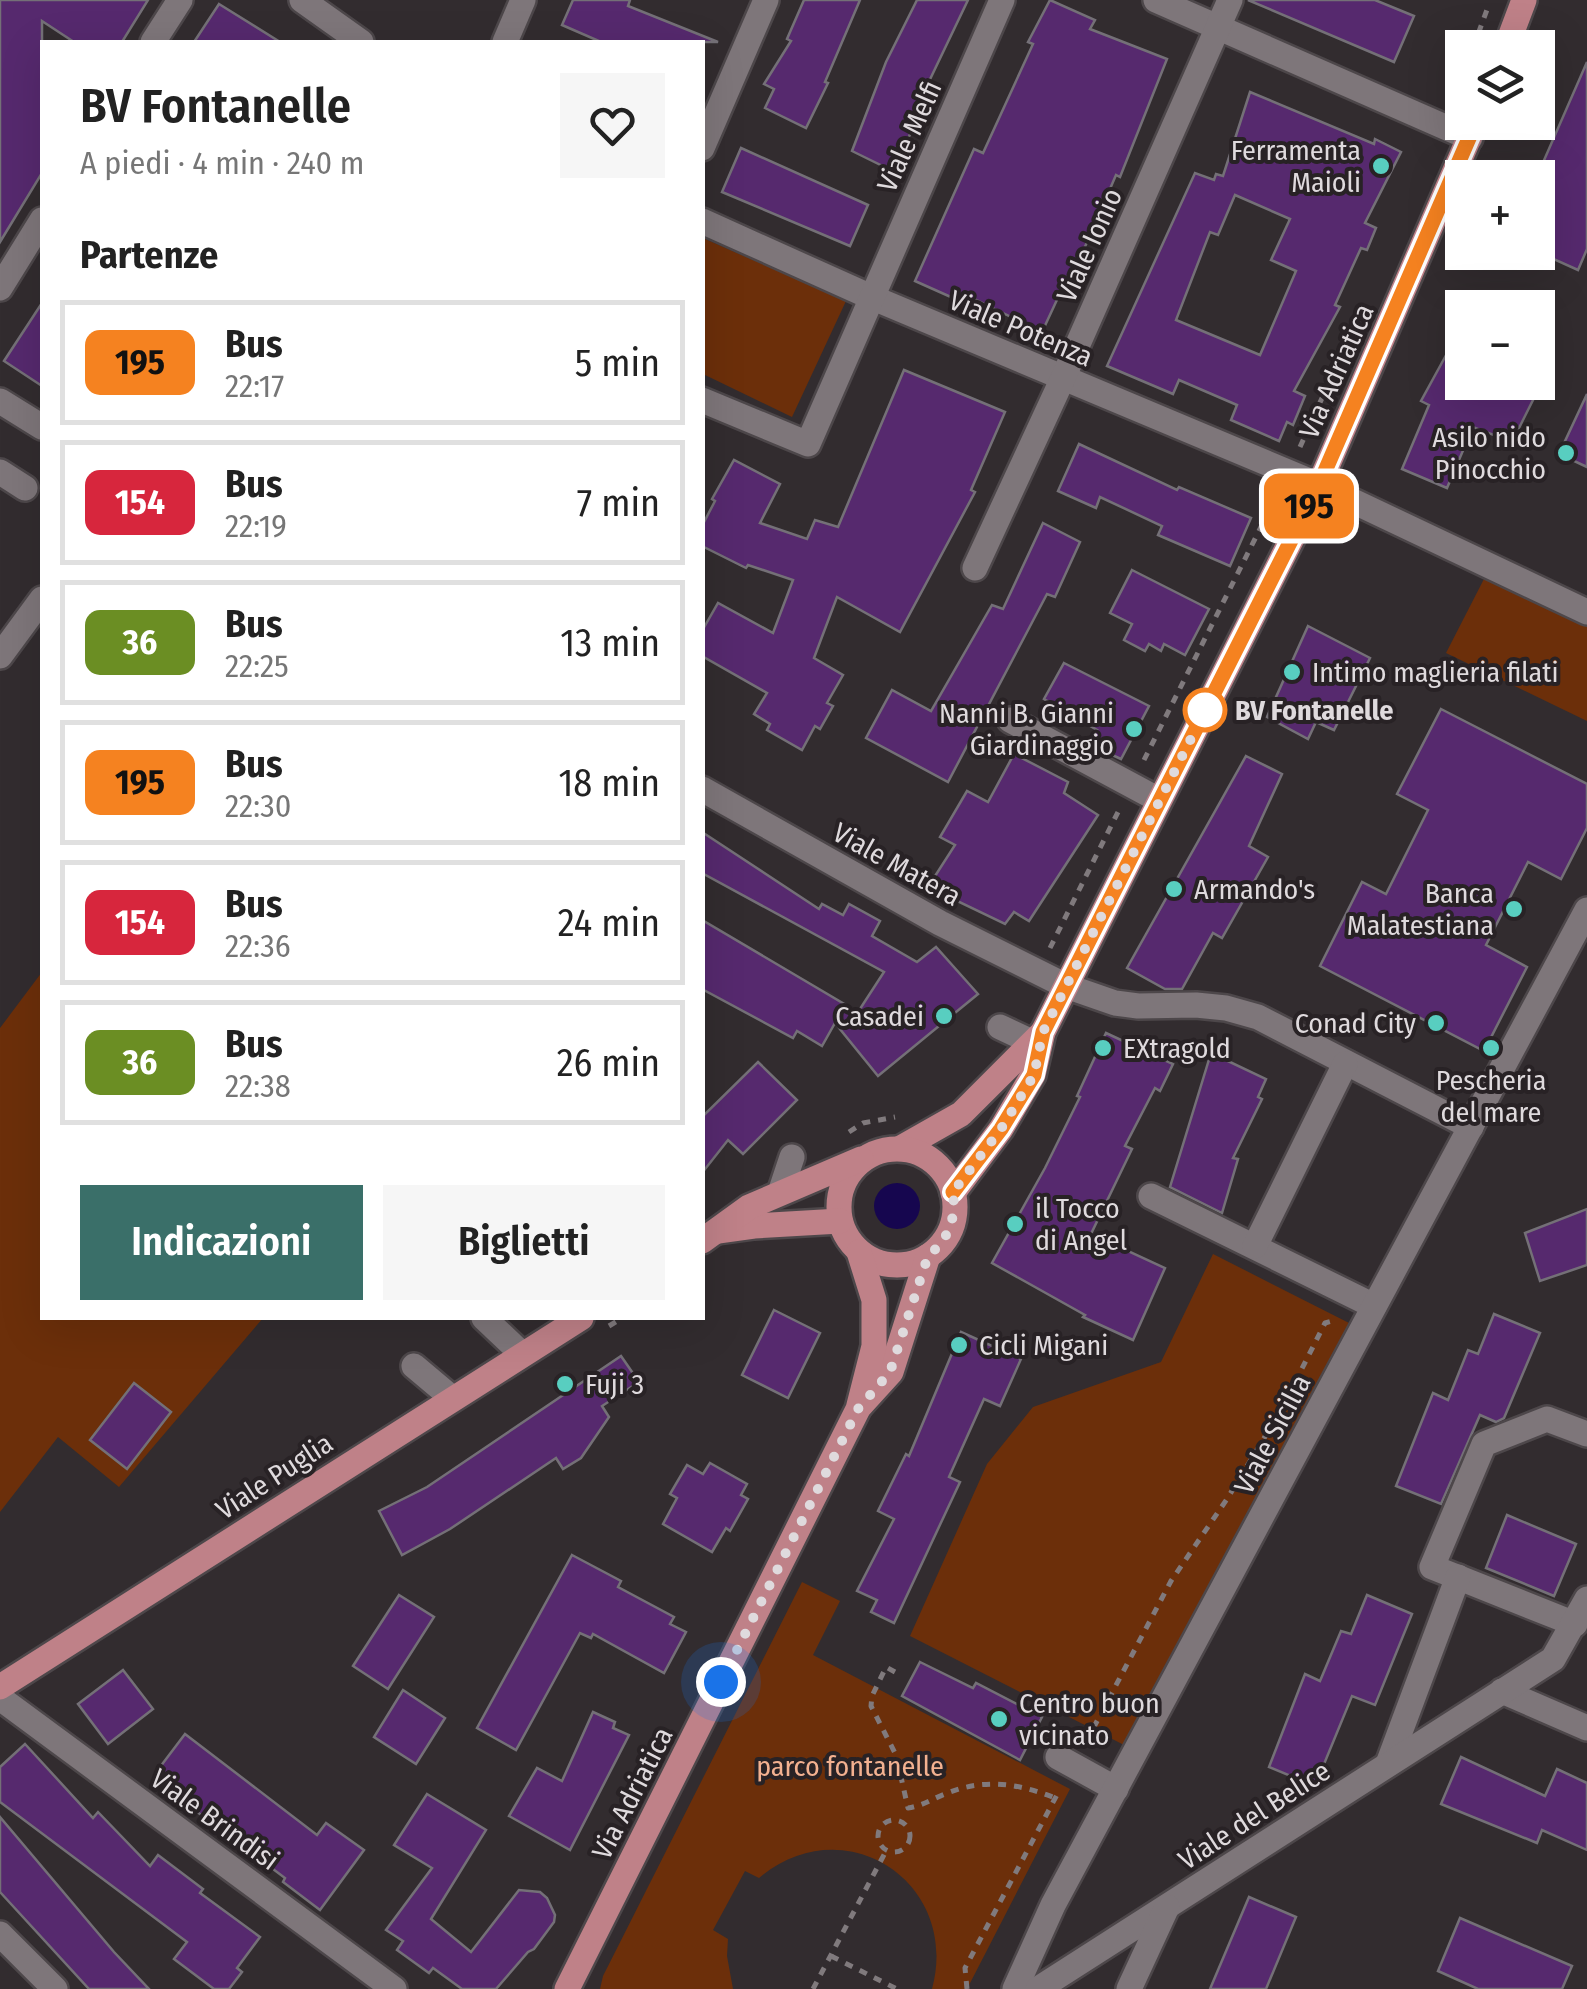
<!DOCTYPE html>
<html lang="it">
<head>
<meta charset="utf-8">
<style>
	:root { --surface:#fff; --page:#f6f6f6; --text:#222; --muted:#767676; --line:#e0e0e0; --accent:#3a6f69 }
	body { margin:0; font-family:"Fira Sans Condensed",sans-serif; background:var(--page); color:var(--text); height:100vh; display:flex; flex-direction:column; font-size:38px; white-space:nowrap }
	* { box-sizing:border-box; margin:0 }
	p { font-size:32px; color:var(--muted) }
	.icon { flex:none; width:55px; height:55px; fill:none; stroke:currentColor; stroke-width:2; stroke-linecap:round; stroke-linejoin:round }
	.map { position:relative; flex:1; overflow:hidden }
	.details { position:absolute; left:40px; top:40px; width:665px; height:1280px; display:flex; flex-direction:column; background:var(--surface); border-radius:0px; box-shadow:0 10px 40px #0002 }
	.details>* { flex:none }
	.badge { padding:0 20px; border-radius:15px; font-size:35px; line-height:65px }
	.tools { position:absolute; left:1445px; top:30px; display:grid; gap:20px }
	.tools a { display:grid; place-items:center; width:110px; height:110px; border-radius:0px; background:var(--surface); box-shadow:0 10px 40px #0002; font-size:50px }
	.you { position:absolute; width:50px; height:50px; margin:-25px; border:8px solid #fff; border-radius:50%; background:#1a73e8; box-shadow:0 0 0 15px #1a73e833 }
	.map>.badge { position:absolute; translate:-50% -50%; box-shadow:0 0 0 5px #fff }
	h2 { padding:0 40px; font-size:38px; line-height:90px }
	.round { display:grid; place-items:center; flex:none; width:105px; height:105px; border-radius:0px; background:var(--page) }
	.summary { display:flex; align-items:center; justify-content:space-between; height:170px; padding:0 40px }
	h1 { font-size:48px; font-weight:600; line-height:75px }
	.primary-button { display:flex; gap:20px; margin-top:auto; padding:20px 40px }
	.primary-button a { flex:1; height:115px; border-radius:0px; background:var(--accent); color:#fff; font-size:40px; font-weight:600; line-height:115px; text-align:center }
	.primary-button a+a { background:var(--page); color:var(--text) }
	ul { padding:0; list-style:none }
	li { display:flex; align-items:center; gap:30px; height:125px; margin:0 20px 15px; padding:0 20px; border:5px solid var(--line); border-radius:0px }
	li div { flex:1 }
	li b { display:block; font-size:38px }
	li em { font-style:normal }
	li .badge { min-width:110px; font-weight:700; text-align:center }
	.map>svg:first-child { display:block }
	.green { fill:#6c2f0a }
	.water { fill:#16064f }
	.building { fill:#56296e; stroke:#747077; stroke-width:2.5; fill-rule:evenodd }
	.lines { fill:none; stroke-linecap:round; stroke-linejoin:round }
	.minor-casing { stroke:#4d474a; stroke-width:30 }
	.major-casing { stroke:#4d474a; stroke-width:30 }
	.path { stroke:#807a7d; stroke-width:5; stroke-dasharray:8 8; stroke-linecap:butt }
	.minor { stroke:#7e767a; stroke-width:25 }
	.major { stroke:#bf8188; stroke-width:25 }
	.line-casing { stroke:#fff; stroke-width:22 }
	.line { stroke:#f58220; stroke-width:15 }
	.walk { stroke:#dfdadd; stroke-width:10; stroke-dasharray:0 18 }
	.poi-dot { fill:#58cec0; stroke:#282225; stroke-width:4 }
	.stop-dot { fill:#fff; stroke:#f58220; stroke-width:5 }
	.labels { text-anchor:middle; stroke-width:8; stroke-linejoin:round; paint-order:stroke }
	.street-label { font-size:28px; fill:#dfdadd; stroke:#282225 }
	.poi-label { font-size:28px; fill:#dfdadd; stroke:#282225; text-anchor:start }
	.stop-label { font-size:28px; font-weight:bold; fill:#dfdadd; stroke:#282225; text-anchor:start }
	.park-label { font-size:28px; fill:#f3b190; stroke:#282225 }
</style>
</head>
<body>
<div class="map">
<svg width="1587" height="1989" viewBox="0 0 1587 1989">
	<rect width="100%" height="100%" fill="#322c2f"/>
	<g class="green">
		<polygon points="703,238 846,301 792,417 703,374"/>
		<polygon points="1485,577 1587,625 1587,721 1446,653"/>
		<polygon points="42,972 42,1318 263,1318 119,1487 58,1437 0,1512 0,1028"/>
		<polygon points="1213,1254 1355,1326 1124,1745 910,1636 987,1464 1033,1407 1161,1362"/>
		<path d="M802 1582 840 1601 813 1655 1070 1789 967 1989H932C961 1882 844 1806 759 1878L745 1871 713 1930 728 1939 727 1956 733 1989H600L603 1976Z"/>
	</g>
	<circle class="water" cx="897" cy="1206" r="23"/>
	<g class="building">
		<polygon points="0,0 148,0 122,42 74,42 42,21 42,173 0,242"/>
		<polygon points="573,0 630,0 628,6 718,42 601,42 562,25"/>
		<polygon points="804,0 860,0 825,82 828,83 806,128 765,108 774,89 764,84 791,41 787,39"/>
		<polygon points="917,0 968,0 912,117 916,119 895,172 852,151 886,62"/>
		<polygon points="1050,0 1095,20 1090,29 1167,59 1120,177 1116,175 1078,263 1075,261 1042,332 974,299 971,306 915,281 974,149 983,153 1033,44 1028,42"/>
		<polygon points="1248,0 1375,0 1414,16 1394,62"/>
		<polygon points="219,4 280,42 194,42"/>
		<polygon points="1587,62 1587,249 1578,270 1538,252 1538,174"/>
		<path d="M1250 92 1374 144 1375 139 1401 152 1365 223 1376 228 1367 250 1361 248 1335 305 1340 307 1294 391 1305 396 1293 425 1287 422 1279 441 1231 420 1237 405 1179 380 1173 394 1107 366 1195 173 1214 180 1216 174 1223 176ZM1235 195 1290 219 1271 260 1296 271 1260 355 1176 320 1210 232 1218 235Z"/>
		<polygon points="741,148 868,205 850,246 722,192"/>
		<polygon points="42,303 42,386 4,361"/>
		<polygon points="1462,326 1462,382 1531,382 1527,392 1535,396 1512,442 1473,427 1447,488 1402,469 1429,405 1421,401"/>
		<polygon points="904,370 1005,412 971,490 975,492 900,632 837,597 814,658 843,675 827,703 833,706 820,729 815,726 802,750 767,730 770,724 754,714 767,693 702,656 702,631 718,603 773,633 793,580 748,565 746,568 702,546 702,526 715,501 712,499 734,460 780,484 760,523 807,539 815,520 838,527"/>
		<polygon points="1587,394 1587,467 1559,454"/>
		<polygon points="1079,444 1177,490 1179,487 1251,518 1230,566 1158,535 1162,526 1100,497 1096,508 1058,491"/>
		<polygon points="1043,523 1080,542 1055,597 1047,594 948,782 866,738 892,690 931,711 992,605 1003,609"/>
		<polygon points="1132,570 1209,609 1185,655 1164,644 1161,651 1149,644 1145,651 1124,640 1132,624 1110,613"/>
		<polygon points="1308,626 1370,658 1334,730 1316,722 1308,739 1267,717"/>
		<polygon points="1064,663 1149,706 1121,759 1088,744 1097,730 1044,699"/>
		<polygon points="1441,709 1587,784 1587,828 1561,879 1528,862 1486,945 1527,967 1484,1051 1320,966 1362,882 1386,894 1428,810 1397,794"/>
		<polygon points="1014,754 1068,782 1064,793 1098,815 1029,921 1014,912 1005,924 928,887 955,845 940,837 967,791 988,802"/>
		<polygon points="1246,756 1282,774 1249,846 1268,857 1222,938 1213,933 1182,989 1165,989 1127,968"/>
		<polygon points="702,832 819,909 822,904 843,915 849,904 880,921 872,936 917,962 936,947 978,994 878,1076 835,1023 822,1046 797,1031 793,1038 702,989 702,920 858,1012 884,972 702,873"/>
		<polygon points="1106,1033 1173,1064 1160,1091 1155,1088 1125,1146 1132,1149 1091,1234 1165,1268 1133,1340 1083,1317 1085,1315 992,1263 1045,1168 1080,1097 1077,1096"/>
		<polygon points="1211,1053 1266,1079 1258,1097 1262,1099 1233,1158 1238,1159 1222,1213 1170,1187"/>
		<polygon points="758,1062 797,1100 743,1154 728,1140 702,1173 702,1117"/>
		<polygon points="1587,1209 1587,1265 1540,1281 1525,1233"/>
		<polygon points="774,1310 820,1333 788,1398 742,1375"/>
		<polygon points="1494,1314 1540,1333 1504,1418 1496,1422 1480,1415 1441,1504 1396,1486 1433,1393 1448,1400 1468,1350 1478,1354"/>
		<polygon points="961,1332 1021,1359 1000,1406 984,1399 949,1477 960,1482 894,1623 871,1612 877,1600 857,1591 894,1519 878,1511 906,1454 909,1456"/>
		<polygon points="621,1356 639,1382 602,1406 609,1417 581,1458 563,1469 556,1458 450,1529 402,1555 379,1511 427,1487"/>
		<polygon points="134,1383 171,1412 127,1469 90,1440"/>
		<polygon points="710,1463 747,1484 741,1495 748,1499 730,1531 726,1528 712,1552 663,1524 677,1498 670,1494 687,1465 703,1474"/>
		<polygon points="1507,1515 1576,1544 1554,1596 1486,1568"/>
		<polygon points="572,1555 621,1581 618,1587 674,1617 670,1624 686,1632 664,1673 593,1634 591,1638 580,1633 516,1750 477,1728"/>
		<polygon points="399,1595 434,1617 388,1689 353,1666"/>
		<polygon points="1367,1595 1412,1614 1375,1705 1352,1696 1315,1786 1269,1767 1305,1674 1320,1681 1341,1631 1351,1634"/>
		<polygon points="920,1662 973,1688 976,1683 1042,1717 1020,1760 902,1696"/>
		<polygon points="123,1670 153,1709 108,1744 78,1704"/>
		<polygon points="403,1690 445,1718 416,1764 374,1737"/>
		<polygon points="593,1712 615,1722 613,1728 629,1735 570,1850 509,1816 537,1768 562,1781"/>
		<polygon points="185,1734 317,1835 326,1823 364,1850 320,1910 283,1882 285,1878 172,1793 177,1786 157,1771"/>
		<polygon points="25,1744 93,1818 98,1812 150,1866 158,1855 203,1889 200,1893 260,1937 237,1968 242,1972 229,1989 214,1989 174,1959 187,1942 0,1802 0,1767"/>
		<polygon points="1461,1757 1545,1796 1557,1769 1587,1783 1587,1850 1542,1830 1537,1843 1441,1804"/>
		<polygon points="427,1794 486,1830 431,1919 471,1952 519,1890 540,1892 547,1898 555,1915 554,1922 534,1949 528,1952 496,1989 462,1989 433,1968 429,1973 397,1950 403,1941 386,1930 432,1868 394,1845"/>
		<polygon points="0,1817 114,1952 149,1989 89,1989 0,1892"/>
		<polygon points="1249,1897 1296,1917 1266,1989 1210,1989"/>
		<polygon points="1460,1918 1572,1966 1562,1989 1478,1989 1438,1971"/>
	</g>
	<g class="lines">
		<g class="minor-casing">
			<g id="minor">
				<polyline points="302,0 361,42"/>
				<polyline points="1156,0 1470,138"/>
				<polyline points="153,42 180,0"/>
				<polyline points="505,42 523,0"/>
				<polyline points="702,148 766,0"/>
				<polyline points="702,221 871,297 1319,485 1587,612"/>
				<polyline points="0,288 42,220"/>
				<polyline points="702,400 808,444 1002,0"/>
				<polyline points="0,401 42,427"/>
				<polyline points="0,472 25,488"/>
				<polyline points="975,568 1063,378 1230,0"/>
				<polyline points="0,656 42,599"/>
				<polyline points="1010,720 1159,800"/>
				<polyline points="702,789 940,923 1066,986 1115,1003 1138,1006 1196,1005 1226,1008 1258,1017 1471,1127"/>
				<polyline points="1000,1027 1032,1042"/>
				<polyline points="780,1193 792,1157"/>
				<polyline points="1151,1196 1374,1306"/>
				<polyline points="1255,1246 1345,1064"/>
				<polyline points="484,1318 522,1354"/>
				<polyline points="414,1366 452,1398"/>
				<polyline points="1575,1624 1432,1567 1484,1444 1547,1419 1587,1434"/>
				<polyline points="1502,1691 1587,1728"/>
				<polyline points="0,1698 394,1989"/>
				<polyline points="1058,1757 1116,1789"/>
				<polyline points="1388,1764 1458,1577"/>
				<polyline points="0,1934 55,1989"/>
				<polyline points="1015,1989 1053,1905 1587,910"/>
				<polyline points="1038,1989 1553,1659 1587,1599"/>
				<polyline points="1129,1989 1167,1907"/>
			</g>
		</g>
		<g class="major-casing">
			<g id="major">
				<polyline points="1506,48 1524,0"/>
				<polyline points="901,1148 961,1114 1043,1032"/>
				<circle cx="897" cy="1207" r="58"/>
				<polyline points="953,1193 1001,1129 1033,1075 1043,1032 1319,485 1476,122"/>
				<polyline points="718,1231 754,1226 840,1221"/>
				<polyline points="702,1241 749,1207 861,1159"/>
				<polyline points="861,1405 891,1372 928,1256"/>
				<polyline points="0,1687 581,1318"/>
				<polyline points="567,1989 858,1409 874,1346 874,1300 859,1252"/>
			</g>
		</g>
		<g class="path">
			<polyline points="1473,48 1488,7"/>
			<polyline points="1453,99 1462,74"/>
			<polyline points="1300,447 1353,329"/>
			<polyline points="1144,760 1276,497"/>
			<polyline points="1050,948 1119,810"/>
			<polyline points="849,1132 863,1123 895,1117"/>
			<polyline points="609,1326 622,1318"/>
			<path d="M895 1672 886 1667 872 1696 871 1706 896 1755 908 1808C922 1806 932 1799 945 1794 983 1778 1018 1783 1055 1798"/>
			<polyline points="1086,1742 1171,1581 1227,1499 1280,1412 1325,1323 1336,1320"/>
			<circle cx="894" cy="1836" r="16"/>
			<polyline points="831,1956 897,1989"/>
			<polyline points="813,1989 886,1851"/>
			<polyline points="967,1989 965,1968 1059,1791"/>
		</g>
		<use href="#minor" class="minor"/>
		<use href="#major" class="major"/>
	</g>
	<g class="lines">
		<g class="line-casing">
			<polyline id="line" points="953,1192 1001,1129 1034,1075 1043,1032 1319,485 1476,122"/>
		</g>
		<use href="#line" class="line"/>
		<path class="walk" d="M721 1682 858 1409 890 1372 928 1256C949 1238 956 1220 953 1192L1001 1129 1034 1075 1043 1032 1212 697 1205 710"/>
	</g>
	<g class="poi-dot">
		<circle cx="1381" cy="166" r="10"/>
		<circle cx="1566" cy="453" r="10"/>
		<circle cx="1292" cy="672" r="10"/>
		<circle cx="1134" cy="729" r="10"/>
		<circle cx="1174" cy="889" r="10"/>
		<circle cx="1514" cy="909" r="10"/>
		<circle cx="944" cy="1016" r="10"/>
		<circle cx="1436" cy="1023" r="10"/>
		<circle cx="1103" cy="1048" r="10"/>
		<circle cx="1491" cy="1048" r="10"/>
		<circle cx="1015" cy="1224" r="10"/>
		<circle cx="959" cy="1345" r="10"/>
		<circle cx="565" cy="1384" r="10"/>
		<circle cx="999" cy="1719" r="10"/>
	</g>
	<circle class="stop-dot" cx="1205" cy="710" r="20"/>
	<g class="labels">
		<g class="street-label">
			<text transform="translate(909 136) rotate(-66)" y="10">Viale Melfi</text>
			<text transform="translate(1089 245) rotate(-66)" y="10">Viale Ionio</text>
			<text transform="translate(1021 328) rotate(23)" y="10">Viale Potenza</text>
			<text transform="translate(1336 371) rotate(-66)" y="10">Via Adriatica</text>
			<text transform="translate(897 864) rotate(29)" y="10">Viale Matera</text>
			<text transform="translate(1272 1434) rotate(-62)" y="10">Viale Sicilia</text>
			<text transform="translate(274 1476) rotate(-33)" y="10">Viale Puglia</text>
			<text transform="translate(632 1793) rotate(-63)" y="10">Via Adriatica</text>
			<text transform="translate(1254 1815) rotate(-33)" y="10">Viale del Belice</text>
			<text transform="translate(215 1819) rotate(36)" y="10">Viale Brindisi</text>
		</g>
		<g class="poi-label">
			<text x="1361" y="160" text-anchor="end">Ferramenta<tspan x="1361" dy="32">Maioli</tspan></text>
			<text x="1546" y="447" text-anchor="end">Asilo nido<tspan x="1546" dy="32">Pinocchio</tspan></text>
			<text x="1312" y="682">Intimo maglieria filati</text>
			<text x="1114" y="723" text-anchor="end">Nanni B. Gianni<tspan x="1114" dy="32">Giardinaggio</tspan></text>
			<text x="1194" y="899">Armando's</text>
			<text x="1494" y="903" text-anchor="end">Banca<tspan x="1494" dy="32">Malatestiana</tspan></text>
			<text x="924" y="1026" text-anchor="end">Casadei</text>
			<text x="1416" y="1033" text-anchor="end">Conad City</text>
			<text x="1123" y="1058">EXtragold</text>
			<text x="1491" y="1090" text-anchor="middle">Pescheria<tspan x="1491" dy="32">del mare</tspan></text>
			<text x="1035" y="1218">il Tocco<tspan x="1035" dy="32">di Angel</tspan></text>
			<text x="979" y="1355">Cicli Migani</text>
			<text x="585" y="1394">Fuji 3</text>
			<text x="1019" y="1713">Centro buon<tspan x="1019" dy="32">vicinato</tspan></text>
		</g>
		<g class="stop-label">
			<text x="1235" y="720">BV Fontanelle</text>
		</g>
		<g class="park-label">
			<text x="850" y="1776">parco fontanelle</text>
		</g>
	</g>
</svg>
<div class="tools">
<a><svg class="icon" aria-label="layers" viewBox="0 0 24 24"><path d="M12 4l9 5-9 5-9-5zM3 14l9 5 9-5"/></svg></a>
<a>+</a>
<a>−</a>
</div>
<div class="you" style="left:721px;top:1682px"></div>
<b class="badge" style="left:1309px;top:506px;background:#f58220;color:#111">195</b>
<section class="details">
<div class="summary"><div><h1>BV Fontanelle</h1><p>A piedi · 4 min · 240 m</p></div><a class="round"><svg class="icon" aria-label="heart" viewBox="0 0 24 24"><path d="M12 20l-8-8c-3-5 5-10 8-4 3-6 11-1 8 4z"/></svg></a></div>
<h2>Partenze</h2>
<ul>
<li><span class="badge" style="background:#f58220;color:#111">195</span><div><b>Bus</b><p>22:17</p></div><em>5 min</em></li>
<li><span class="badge" style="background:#d7263d;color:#fff">154</span><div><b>Bus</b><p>22:19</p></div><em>7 min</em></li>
<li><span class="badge" style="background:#6b8e23;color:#fff">36</span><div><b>Bus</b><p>22:25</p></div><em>13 min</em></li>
<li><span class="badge" style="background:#f58220;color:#111">195</span><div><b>Bus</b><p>22:30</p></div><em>18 min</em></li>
<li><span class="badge" style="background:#d7263d;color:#fff">154</span><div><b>Bus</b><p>22:36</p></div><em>24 min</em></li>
<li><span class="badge" style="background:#6b8e23;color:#fff">36</span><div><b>Bus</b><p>22:38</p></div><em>26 min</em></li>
</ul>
<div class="primary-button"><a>Indicazioni</a><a>Biglietti</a></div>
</section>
</div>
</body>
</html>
